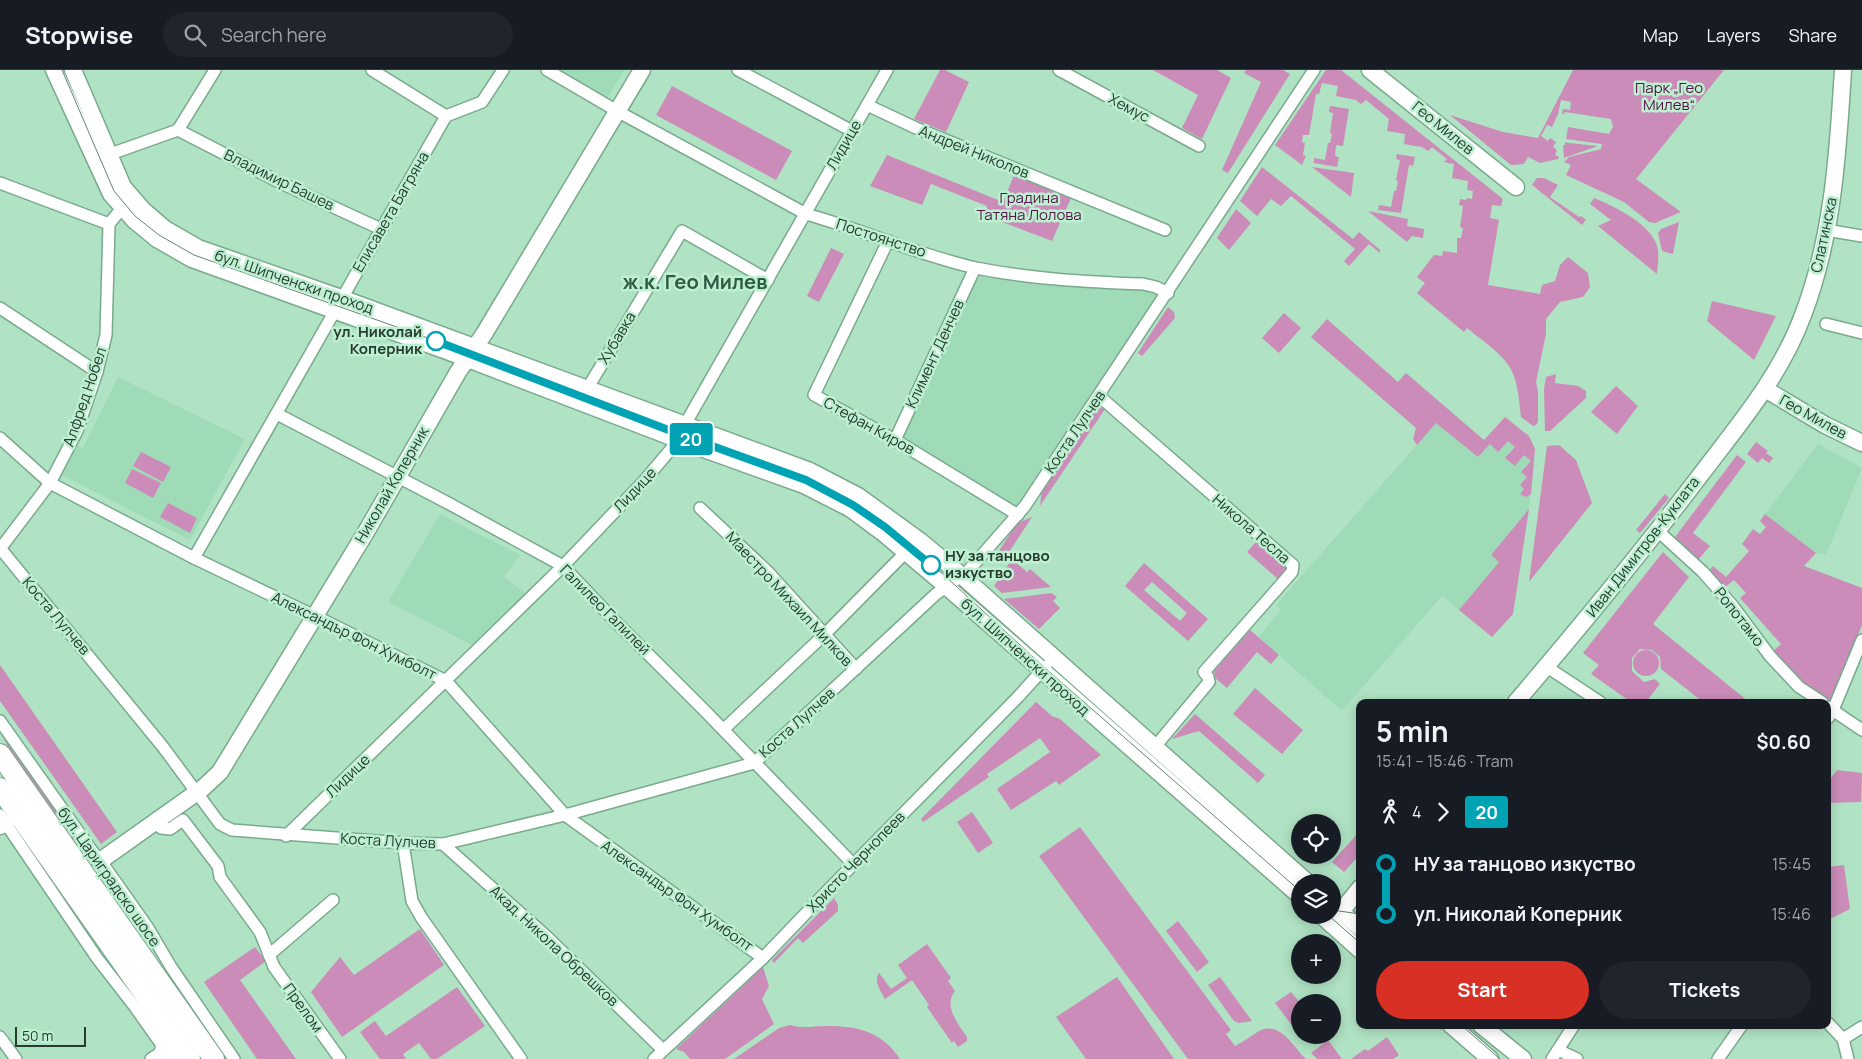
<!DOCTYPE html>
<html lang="en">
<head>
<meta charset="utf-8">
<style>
	:root { --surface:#171b24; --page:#20242c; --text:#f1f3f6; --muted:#9ea1a6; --line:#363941; --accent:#d93025 }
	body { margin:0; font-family:Manrope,sans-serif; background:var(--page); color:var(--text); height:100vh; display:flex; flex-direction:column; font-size:19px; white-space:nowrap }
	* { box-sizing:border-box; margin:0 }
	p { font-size:16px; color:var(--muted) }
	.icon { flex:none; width:28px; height:28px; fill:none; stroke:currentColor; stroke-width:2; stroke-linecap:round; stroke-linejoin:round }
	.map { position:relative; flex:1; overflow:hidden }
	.details { position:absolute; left:1356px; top:629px; width:475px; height:330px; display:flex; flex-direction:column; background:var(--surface); border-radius:10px; box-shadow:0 2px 12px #0003 }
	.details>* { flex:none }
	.badge { padding:0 10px; border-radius:4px; font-size:18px; line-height:32px }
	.buttons { position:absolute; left:1291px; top:744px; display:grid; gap:10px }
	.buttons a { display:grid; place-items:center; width:50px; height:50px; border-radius:50%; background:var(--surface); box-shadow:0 2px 12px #0003; font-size:25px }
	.scale { position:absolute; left:15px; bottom:12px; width:71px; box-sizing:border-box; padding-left:5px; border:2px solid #273b2f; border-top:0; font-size:14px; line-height:18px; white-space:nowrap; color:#273b2f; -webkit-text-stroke:4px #bdf0d1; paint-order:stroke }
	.map>.badge { position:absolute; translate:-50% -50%; box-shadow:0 0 0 2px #fff }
	.legs { display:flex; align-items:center; gap:8px; height:55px; padding:0 20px; font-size:16px }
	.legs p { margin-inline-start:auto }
	.headline { display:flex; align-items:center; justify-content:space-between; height:85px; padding:0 20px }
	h1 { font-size:28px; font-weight:700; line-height:38px }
	.cta { display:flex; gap:10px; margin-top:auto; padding:10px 20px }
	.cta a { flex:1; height:58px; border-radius:30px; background:var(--accent); color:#fff; font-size:20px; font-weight:700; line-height:58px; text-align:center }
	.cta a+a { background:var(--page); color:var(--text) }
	ul { padding:0 20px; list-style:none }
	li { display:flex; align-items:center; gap:18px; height:50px; font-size:19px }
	li i { display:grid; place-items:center; width:8px; height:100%; margin:0 6px; background:currentColor }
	li i::after { content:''; width:12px; height:12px; margin:-6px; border:4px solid; border-radius:50%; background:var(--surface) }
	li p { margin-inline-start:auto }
	li:first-child i { background:linear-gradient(#0000 50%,currentColor 0) }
	li:last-child i { background:linear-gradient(currentColor 50%,#0000 0) }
	header { display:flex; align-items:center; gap:30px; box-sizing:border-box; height:70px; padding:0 25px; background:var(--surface); border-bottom:1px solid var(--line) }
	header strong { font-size:24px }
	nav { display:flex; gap:28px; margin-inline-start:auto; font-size:18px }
	.search { width:350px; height:45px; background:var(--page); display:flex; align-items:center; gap:12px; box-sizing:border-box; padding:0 18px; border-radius:28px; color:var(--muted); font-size:19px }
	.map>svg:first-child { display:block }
	.built { fill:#a0dbb8 }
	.green { fill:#cb8cb9; fill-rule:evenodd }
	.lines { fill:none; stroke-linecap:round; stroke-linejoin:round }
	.street-casing { stroke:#79aa8d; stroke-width:14 }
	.secondary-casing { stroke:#79aa8d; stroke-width:19 }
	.highway-casing { stroke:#79aa8d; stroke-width:22 }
	.street { stroke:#fff; stroke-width:11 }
	.secondary { stroke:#fff; stroke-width:16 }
	.highway { stroke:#fff; stroke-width:20 }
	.tram { stroke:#638470; stroke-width:1 }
	.line-1-casing { stroke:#fff; stroke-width:11 }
	.line-1 { stroke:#00a3b4; stroke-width:8 }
	.stop-1-dot { fill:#fff; stroke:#00a3b4; stroke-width:2.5 }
	.labels { text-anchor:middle; stroke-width:5; stroke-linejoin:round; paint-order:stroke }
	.park-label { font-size:15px; fill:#561348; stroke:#bdf0d1 }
	.street-label { font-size:15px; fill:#273b2f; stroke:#bdf0d1 }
	.stop-label { font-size:15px; font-weight:bold; fill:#273b2f; stroke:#bdf0d1; text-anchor:end }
	.district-label { font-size:20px; font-weight:bold; fill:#2d5c42; stroke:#bdf0d1 }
</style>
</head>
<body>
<header>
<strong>Stopwise</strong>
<div class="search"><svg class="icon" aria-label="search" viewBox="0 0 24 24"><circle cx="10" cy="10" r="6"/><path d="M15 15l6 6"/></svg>Search here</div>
<nav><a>Map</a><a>Layers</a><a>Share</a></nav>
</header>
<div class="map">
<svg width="1862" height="989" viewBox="0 0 1862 989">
	<rect width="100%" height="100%" fill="#b0e3c4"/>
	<g class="built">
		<polygon points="558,0 625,0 607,28"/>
		<polygon points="975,198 1116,213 1168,223 1018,445 895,370"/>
		<polygon points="118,307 245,369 190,470 61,405 75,375 83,378"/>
		<polygon points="1436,353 1478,387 1490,374 1512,363 1529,366 1535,379 1529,439 1491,485 1499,492 1459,540 1442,526 1342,641 1258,567 1281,540 1276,535"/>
		<polygon points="1818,374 1862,398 1826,485 1816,483 1765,444"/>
		<polygon points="440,444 520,485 504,507 528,525 474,576 388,532"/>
	</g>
	<g class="green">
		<polygon points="940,0 945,0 969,12 946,62 914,49"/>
		<polygon points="1153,0 1217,0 1231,8 1202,69 1182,58 1198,25"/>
		<polygon points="1246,0 1283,0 1290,4 1228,103 1222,100 1261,12 1244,3"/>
		<path d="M1326 0H1341L1503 129 1501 136 1492 135 1490 148 1499 150 1488 215 1540 224 1542 215 1555 211 1560 195 1568 187 1588 203 1590 217 1583 227 1560 232 1546 249V264L1536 312 1538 322V352L1536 355 1533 356 1521 347C1519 330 1518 310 1509 296 1499 281 1481 270 1467 258L1464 262 1417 223 1425 213 1417 207 1434 185 1442 186 1443 181 1457 183V168H1461L1463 158 1460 157 1463 136 1459 135 1460 129 1466 130 1467 128 1472 129 1473 121 1467 120 1468 111 1452 108 1454 94 1444 92 1447 89 1432 77 1428 81 1422 77 1404 74 1405 64 1387 61 1389 49 1366 30 1361 34 1356 30 1336 26 1338 16 1322 13 1319 24H1316L1309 65H1303L1302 72 1305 73 1303 85 1306 86 1302 95 1275 75Z"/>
		<polygon points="1573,0 1724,0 1636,109 1681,142 1655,153 1649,152 1624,132 1566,105 1571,95 1564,92 1569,87 1601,79 1602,74 1566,69 1568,57 1609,64 1613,57 1611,49 1565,42 1564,44 1562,44 1563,39 1570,40 1571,32 1561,30 1558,44 1552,57 1547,55 1541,66 1548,71 1550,68 1556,72 1553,77 1557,80 1555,85 1559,87 1558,89 1540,93 1528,87 1524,94 1511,95 1450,45 1503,62 1538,68"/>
		<polygon points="672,16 792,81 776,110 656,45"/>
		<polygon points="1330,36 1349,39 1343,76 1336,75 1335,86 1339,87 1337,97 1314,93 1314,88 1325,90 1328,73 1330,73 1332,64 1330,63 1333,43 1329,42"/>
		<polygon points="1565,72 1569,73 1598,76 1564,88 1563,75 1565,75"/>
		<polygon points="1397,84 1415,87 1413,96 1409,95 1401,143 1378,140 1379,135 1391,137 1394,121 1396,121 1398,111 1396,110 1400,90 1396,89"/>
		<polygon points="887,85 1003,132 1014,105 1071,128 1052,171 984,145 987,136 931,114 922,135 870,116"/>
		<polygon points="1262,97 1353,169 1359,162 1380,180 1380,183 1369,174 1349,196 1344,191 1355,179 1291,126 1281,136 1271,129 1257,146 1240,131"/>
		<polygon points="1312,97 1354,103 1351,127"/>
		<polygon points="1537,108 1544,108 1558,115 1550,127 1579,147 1581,146 1586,150 1582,155 1532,115"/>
		<path d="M1594 128C1615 137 1646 151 1656 173 1660 182 1658 194 1657 204L1598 156 1611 150 1590 134Z"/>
		<polygon points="1236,139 1251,153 1229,180 1217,168"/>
		<polygon points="1368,141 1408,149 1407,156 1424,159 1423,168 1412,166 1407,172"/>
		<polygon points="1679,152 1673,184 1662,181 1658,163 1661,159"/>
		<polygon points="831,178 844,184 819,232 807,226"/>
		<polygon points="1712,231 1776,246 1754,290 1707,251"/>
		<polygon points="1168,237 1174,242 1175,248 1142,286 1138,283"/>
		<polygon points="1284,243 1301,258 1279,283 1262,268"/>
		<polygon points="1327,249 1398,312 1406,303 1484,370 1505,347 1529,366 1535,379 1531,424 1526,427 1520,424 1524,419 1520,415 1527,407 1521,402 1531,391 1524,385 1515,396 1505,388 1515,377 1508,371 1498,382 1490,374 1478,387 1436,353 1417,375 1413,369 1416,358 1311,267"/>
		<polygon points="1556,304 1555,313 1578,316 1586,321 1586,328 1550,361 1545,361 1544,319 1546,307"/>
		<polygon points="1616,316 1638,336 1617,364 1591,342"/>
		<polygon points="1099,337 1105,339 1040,436 1042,418 1094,339"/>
		<polygon points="1756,372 1768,381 1766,383 1773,388 1769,393 1762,388 1758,393 1747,384"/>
		<polygon points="1559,375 1576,390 1592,433 1529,512 1547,376"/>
		<polygon points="141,382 171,397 163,412 133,396"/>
		<polygon points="1737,385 1746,392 1693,463 1710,476 1698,490 1675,467"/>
		<polygon points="132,399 161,413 153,428 125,413"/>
		<polygon points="1665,424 1669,428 1640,463 1636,460"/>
		<polygon points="168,433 197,448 190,463 160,447"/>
		<polygon points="1529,439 1513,544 1492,567 1459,540 1499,492 1491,485"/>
		<polygon points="1765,444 1816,483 1804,496 1862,518 1862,555 1831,632 1803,612 1773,581 1781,574 1740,528 1746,523 1734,510 1724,518 1708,502 1713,496 1726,507 1749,481 1742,474 1753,459 1760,464 1766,457 1760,451"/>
		<polygon points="1032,447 1002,493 995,487 1016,454"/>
		<polygon points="1256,472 1287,499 1278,509 1247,482"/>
		<polygon points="1663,482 1689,507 1653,554 1749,632 1703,632 1661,599 1660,587 1652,580 1640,579 1632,588 1632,601 1644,612 1655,609 1660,614 1646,632 1639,632 1636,630 1631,632 1591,604 1599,595 1583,583"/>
		<polygon points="1012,489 1027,502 1030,499 1051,517 1002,523 994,516"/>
		<path d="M1144 493 1208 549 1188 571 1125 516ZM1152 512 1187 543 1180 551 1144 520Z"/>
		<polygon points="1051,523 1057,527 1053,531 1060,538 1039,559 1004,529"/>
		<polygon points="1250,560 1279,585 1271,594 1257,582 1227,618 1215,608 1214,601"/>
		<circle cx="1646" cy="593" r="13"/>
		<polygon points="0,595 117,762 101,774 0,631"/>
		<polygon points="1255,618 1303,660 1282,684 1233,644"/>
		<polygon points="1036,632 1052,646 1060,649 1101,685 1059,715 1056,711 1011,740 997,719 1050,682 1040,668 987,704 989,707 923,752 921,749"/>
		<polygon points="1195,644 1265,705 1258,713 1199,661 1172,669"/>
		<polygon points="0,662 86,781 81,785 11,682"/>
		<polygon points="1837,700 1862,703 1861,732 1828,733 1828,709 1830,709"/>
		<polygon points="972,742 993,773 978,783 957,752"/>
		<path d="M1080 757 1231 960 1226 964 1235 976C1243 972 1251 966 1259 961 1280 950 1293 977 1306 989H1188L1039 786Z"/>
		<polygon points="1360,761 1360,784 1344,802 1332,792"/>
		<polygon points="1844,795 1850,839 1828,850 1828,797"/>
		<polygon points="834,828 838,835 838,841 803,873 798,868 774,893 772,890"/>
		<polygon points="1178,851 1209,892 1197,902 1166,861"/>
		<polygon points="420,859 444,895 342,967 311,922 340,887 354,905"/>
		<path d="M927 874 951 908 948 911 955 921C943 936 958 954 967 967V971L958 977 954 971 952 973 927 937 929 935 912 910 885 929C881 921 873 911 879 903L891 919 907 908 898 895Z"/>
		<polygon points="255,877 266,891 240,910 296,989 257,989 204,912"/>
		<polygon points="763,897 769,916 762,929 774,954 725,989 690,989 684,982 676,979"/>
		<polygon points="1117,907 1174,989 1086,989 1056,947"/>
		<polygon points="1220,907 1252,951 1239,953 1234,951 1208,915"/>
		<polygon points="457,917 485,956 437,989 431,989 419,973 403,984 406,989 380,989 360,962 375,951 386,966"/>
		<polygon points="1291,922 1300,933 1300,966 1275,933"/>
		<path d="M790 955C804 959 812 956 825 956 856 955 883 962 900 989H734L779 958Z"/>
		<polygon points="1387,967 1399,985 1393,989 1351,989 1365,979 1368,981"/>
		<polygon points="1328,970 1342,989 1317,989 1311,983"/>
	</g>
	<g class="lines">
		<g class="street-casing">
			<g id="street">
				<polyline points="372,0 446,46"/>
				<path d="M547 0 617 41 806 144C863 160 918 185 976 198 1031 209 1087 212 1143 214L1156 217 1168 223"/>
				<polyline points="738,0 852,61"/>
				<polyline points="1059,0 1199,76"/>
				<polyline points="867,35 916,58 1165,160"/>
				<polyline points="178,60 283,114 381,159"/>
				<polyline points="102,87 178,60 215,0"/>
				<polyline points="0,113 109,154"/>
				<polyline points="1826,160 1862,166"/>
				<polyline points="888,171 814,325 895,370 1018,445"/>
				<polyline points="0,238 97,302"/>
				<polyline points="1826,254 1862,263"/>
				<polyline points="584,324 682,161 768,210"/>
				<polyline points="1099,326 1293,495 1292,502 1204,602 1208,607 1209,612 1154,678"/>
				<polyline points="277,344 448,433 563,496 613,549 707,643 853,794"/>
				<polyline points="0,368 50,413 194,488 325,551 446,611 565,745 763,888"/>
				<polyline points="895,370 975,198"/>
				<polyline points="700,438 768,502 856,599"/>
				<polyline points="1658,461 1703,502 1732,535 1770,586 1799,617 1822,632"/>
				<polyline points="0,478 163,677 220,754 232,760 403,773 443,774 565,745 754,693 936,524 968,501 1025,436 1314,0"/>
				<polyline points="0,479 50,413 77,361 97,302 106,265 109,154 127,132"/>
				<polyline points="194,488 446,46 482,32 503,0"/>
				<polyline points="1547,597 1600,632"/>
				<polyline points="1828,637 1862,660"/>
				<polyline points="1828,648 1833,640 1862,570"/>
				<polyline points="0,651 92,781 105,797 148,858 171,897 234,989"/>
				<polyline points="724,659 825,564 906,482"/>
				<polyline points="0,745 97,888 135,937 169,985"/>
				<polyline points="156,751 161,758 170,759 183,750 218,796 220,807 260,862 274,897 340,989"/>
				<polyline points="286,766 563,496 644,411 671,379 887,0"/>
				<polyline points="403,773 412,831 421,847 521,989"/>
				<polyline points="443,774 546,866 663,980"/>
				<polyline points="269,885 333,830"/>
				<polyline points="1828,953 1843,969 1848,989"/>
				<polyline points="0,967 16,989"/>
				<polyline points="1843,969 1862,957"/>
				<polyline points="1558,980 1577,989"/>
				<polyline points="151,989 165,980"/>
				<polyline points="654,989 763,888 831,817 1018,627 1046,596"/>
				<polyline points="1552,989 1574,955"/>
				<polyline points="1718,989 1742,955"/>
			</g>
		</g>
		<g class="secondary-casing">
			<g id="secondary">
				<polyline points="54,0 111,124 134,150 157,169 192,189 447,281 687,373 804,415 851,439 882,462 939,510 1300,826"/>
				<polyline points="73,0 123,117 143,140 165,159 198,178 341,228 810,401 858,426 920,471 962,506 1307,812"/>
				<polyline points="1370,0 1516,117"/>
				<polyline points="1765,319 1825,355 1862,373"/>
				<path d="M1516 632C1580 557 1642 482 1702 403 1740 353 1781 305 1803 245 1833 167 1838 82 1843 0"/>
				<polyline points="0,756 6,753"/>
				<polyline points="100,791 203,718 220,702 366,462 458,302 484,264 642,0"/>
				<polyline points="1333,835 1360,858"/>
				<polyline points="1321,845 1360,880"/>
				<polyline points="1331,854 1360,818"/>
				<polyline points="1451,955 1490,989"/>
				<polyline points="1481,955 1523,989"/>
			</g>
		</g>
		<g class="highway-casing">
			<g id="highway">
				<polyline points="0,684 214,989"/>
				<polyline points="0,718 190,989"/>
				<polyline points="165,980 174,989"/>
			</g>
		</g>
		<use href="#street" class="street"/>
		<use href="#secondary" class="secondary"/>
		<use href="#highway" class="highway"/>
		<g class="tram">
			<polyline points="62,0 114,121 135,146 159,165 194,185 453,277 688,368 806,410 853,435 885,457 944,505 1045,598 1300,821"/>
			<polyline points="1332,840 1360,844"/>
			<polyline points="1328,845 1360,873"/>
			<polyline points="1461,955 1500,989"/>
		</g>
	</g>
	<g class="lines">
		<g class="line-1-casing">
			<polyline id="line-1" points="436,271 679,364 806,410 853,435 885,457 931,495"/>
		</g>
		<use href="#line-1" class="line-1"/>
	</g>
	<g class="stop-1-dot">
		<circle cx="436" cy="271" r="9"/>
		<circle cx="931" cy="495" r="9"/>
	</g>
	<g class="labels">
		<g class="park-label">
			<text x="1669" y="23">Парк „Гео<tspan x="1669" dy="17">Милев“</tspan></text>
			<text x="1029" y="133">Градина<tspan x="1029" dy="17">Татяна Лолова</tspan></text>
		</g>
		<g class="street-label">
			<text transform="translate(1129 38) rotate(28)" y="5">Хемус</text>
			<text transform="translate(1443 58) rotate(39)" y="5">Гео Милев</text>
			<text transform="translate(844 75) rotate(-60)" y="5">Лидице</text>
			<text transform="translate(974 82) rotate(22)" y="5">Андрей Николов</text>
			<text transform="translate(279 110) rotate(26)" y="5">Владимир Башев</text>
			<text transform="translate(391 142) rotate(-60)" y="5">Елисавета Багряна</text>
			<text transform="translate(1824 165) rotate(-78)" y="5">Слатинска</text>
			<text transform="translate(881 168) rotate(18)" y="5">Постоянство</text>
			<text transform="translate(294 212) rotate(19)" y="5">бул. Шипченски проход</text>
			<text transform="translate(617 268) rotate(-59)" y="5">Хубавка</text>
			<text transform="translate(935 284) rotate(-65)" y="5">Климент Денчев</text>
			<text transform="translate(85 327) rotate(-71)" y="5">Алфред Нобел</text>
			<text transform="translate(1813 347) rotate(29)" y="5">Гео Милев</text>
			<text transform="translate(869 356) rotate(29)" y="5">Стефан Киров</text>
			<text transform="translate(1075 362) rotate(-56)" y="5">Коста Лулчев</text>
			<text transform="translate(392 415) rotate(-60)" y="5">Николай Коперник</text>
			<text transform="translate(635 420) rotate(-47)" y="5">Лидице</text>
			<text transform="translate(1251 459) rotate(41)" y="5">Никола Тесла</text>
			<text transform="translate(1643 477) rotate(-52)" y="5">Иван Димитров-Куклата</text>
			<text transform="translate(789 529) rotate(47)" y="5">Маестро Михаил Милков</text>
			<text transform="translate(605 540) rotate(45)" y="5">Галилео Галилей</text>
			<text transform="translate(56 546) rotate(50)" y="5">Коста Лулчев</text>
			<text transform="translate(1739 547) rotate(52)" y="5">Ропотамо</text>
			<text transform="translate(354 566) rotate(26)" y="5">Александър Фон Хумболт</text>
			<text transform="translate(1025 587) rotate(42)" y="5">бул. Шипченски проход</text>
			<text transform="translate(797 653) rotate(-42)" y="5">Коста Лулчев</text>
			<text transform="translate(348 706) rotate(-44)" y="5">Лидице</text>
			<text transform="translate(388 771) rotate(3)" y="5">Коста Лулчев</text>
			<text transform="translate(856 792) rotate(-46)" y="5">Христо Чернопеев</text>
			<text transform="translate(109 807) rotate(55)" y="5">бул. Цариградско шосе</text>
			<text transform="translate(677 826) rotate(35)" y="5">Александър Фон Хумболт</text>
			<text transform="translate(554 876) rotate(43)" y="5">Акад. Никола Обрешков</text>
			<text transform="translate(303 938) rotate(54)" y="5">Прелом</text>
		</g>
		<g class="stop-label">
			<text x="422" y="267">ул. Николай<tspan x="422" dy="17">Коперник</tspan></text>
			<text x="945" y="491" text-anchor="start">НУ за танцово<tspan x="945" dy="17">изкуство</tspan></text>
		</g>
		<g class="district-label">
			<text x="695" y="219">ж.к. Гео Милев</text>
		</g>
	</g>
</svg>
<div class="buttons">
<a><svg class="icon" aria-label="locate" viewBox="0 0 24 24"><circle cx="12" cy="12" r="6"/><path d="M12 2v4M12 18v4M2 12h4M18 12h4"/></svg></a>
<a><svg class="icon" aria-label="layers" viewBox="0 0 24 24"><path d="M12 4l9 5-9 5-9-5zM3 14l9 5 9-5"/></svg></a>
<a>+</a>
<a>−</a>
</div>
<div class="scale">50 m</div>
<b class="badge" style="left:691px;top:369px;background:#00a3b4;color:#fff">20</b>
<section class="details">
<div class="headline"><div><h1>5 min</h1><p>15:41 – 15:46 · Tram</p></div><b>$0.60</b></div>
<div class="legs"><svg class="icon" aria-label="walk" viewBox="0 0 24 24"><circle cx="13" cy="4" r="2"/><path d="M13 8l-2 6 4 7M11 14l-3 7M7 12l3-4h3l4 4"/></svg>4<svg class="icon" aria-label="forward" viewBox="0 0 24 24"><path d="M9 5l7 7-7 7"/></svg><b class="badge" style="background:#00a3b4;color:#fff">20</b></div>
<ul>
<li><i style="color:#00a3b4"></i><b>НУ за танцово изкуство</b><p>15:45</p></li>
<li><i style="color:#00a3b4"></i><b>ул. Николай Коперник</b><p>15:46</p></li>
</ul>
<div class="cta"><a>Start</a><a>Tickets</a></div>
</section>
</div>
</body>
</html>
